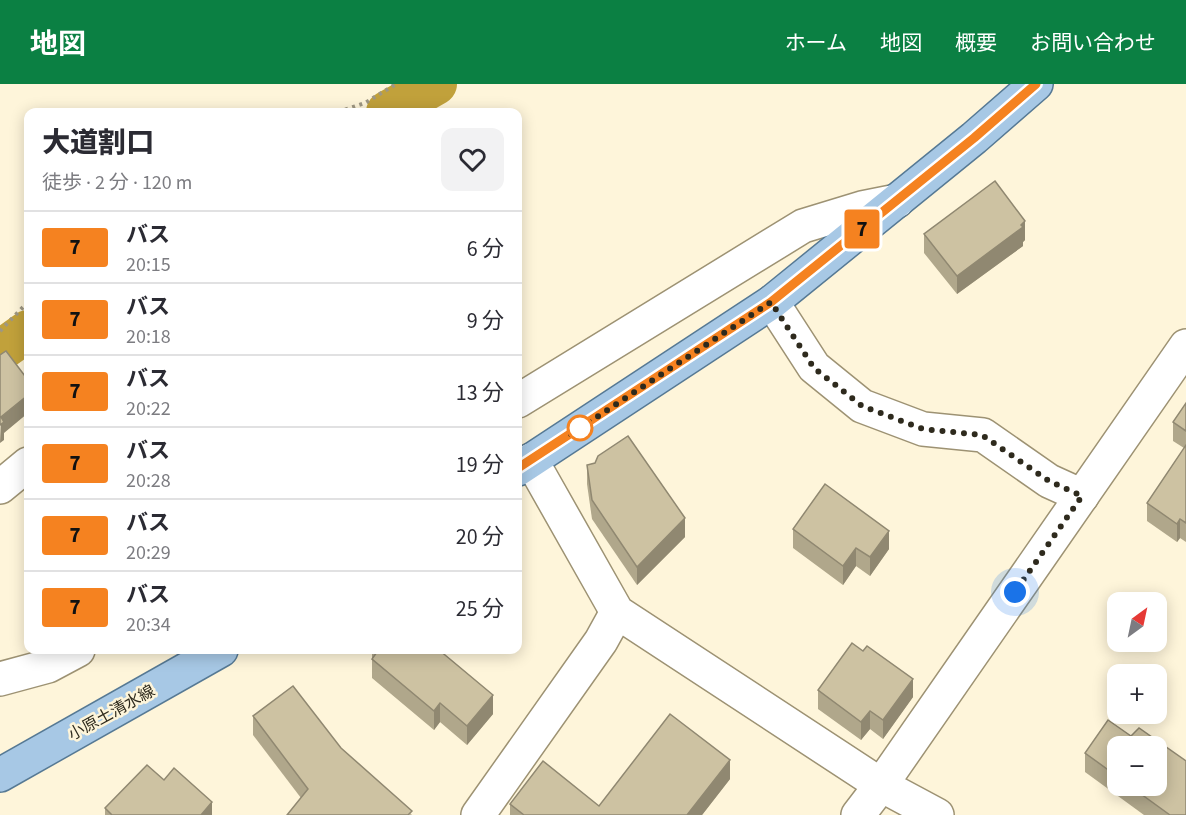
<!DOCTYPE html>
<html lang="ja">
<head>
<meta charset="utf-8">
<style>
	:root { --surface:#fff; --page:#f2f2f3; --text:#2b2b33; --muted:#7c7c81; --line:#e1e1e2; --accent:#0b8043 }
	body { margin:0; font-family:"Source Sans 3","Noto Sans JP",sans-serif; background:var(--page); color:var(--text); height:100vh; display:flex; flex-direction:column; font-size:22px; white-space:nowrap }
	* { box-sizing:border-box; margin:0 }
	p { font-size:20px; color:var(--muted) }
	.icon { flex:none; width:33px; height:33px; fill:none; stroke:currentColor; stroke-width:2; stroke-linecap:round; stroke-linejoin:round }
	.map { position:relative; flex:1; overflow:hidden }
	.side { position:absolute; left:24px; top:24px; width:498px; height:546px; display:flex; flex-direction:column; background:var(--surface); border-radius:12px; box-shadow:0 3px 15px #0003 }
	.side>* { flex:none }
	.badge { padding:0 12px; border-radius:4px; font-size:21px; line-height:39px }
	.needle { width:39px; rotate:33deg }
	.fabs { position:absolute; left:1107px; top:508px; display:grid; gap:12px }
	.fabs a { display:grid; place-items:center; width:60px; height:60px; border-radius:12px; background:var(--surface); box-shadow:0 3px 15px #0003; font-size:30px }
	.you { position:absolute; width:30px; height:30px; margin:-15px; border:4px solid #fff; border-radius:50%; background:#1a73e8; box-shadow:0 0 0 9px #1a73e833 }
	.map>.badge { position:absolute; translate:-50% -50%; box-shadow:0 0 0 3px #fff }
	.round { display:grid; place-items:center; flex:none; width:63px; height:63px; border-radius:12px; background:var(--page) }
	.summary { display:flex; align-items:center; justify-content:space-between; height:102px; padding:0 18px }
	h1 { font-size:28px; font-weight:800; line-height:45px }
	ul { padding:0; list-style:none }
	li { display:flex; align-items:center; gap:18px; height:72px; padding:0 18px; border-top:2px solid var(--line) }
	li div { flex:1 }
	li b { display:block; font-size:22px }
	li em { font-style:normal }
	li .badge { min-width:66px; font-weight:700; text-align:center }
	header { display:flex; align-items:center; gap:36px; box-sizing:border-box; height:84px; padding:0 30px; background:var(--accent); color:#fff }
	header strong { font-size:28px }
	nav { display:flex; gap:33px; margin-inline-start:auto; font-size:21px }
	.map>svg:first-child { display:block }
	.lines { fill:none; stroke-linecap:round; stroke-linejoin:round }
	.canal { stroke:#c1a13b; stroke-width:42 }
	.minor-casing { stroke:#9d9273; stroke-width:36 }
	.major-casing { stroke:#567994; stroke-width:36 }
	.path { stroke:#9e9783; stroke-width:4; stroke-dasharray:3 4.5; stroke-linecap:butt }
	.minor { stroke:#fff; stroke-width:33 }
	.major { stroke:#a7c8e5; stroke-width:33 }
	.wall { fill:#b0a78b; fill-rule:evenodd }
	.shaded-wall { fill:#908871 }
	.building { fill:#cdc2a2; stroke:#908871; stroke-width:1.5 }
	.line-casing { stroke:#fff; stroke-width:14 }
	.line { stroke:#f58220; stroke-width:9 }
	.walk { stroke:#2e2a1d; stroke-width:6; stroke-dasharray:0 10.8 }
	.stop-dot { fill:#fff; stroke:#f58220; stroke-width:3 }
	.labels { text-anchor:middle; stroke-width:5; stroke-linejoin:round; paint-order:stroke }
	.street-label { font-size:16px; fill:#2e2a1d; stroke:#fef5da }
</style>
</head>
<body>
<header>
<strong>地図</strong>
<nav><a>ホーム</a><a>地図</a><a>概要</a><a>お問い合わせ</a></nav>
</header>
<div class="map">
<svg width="1186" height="731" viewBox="0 0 1186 731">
	<rect width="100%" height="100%" fill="#fef5da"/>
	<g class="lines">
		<g class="canal">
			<polyline points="387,28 436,0"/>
			<polyline points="0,267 28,247"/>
		</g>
		<g class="minor-casing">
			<g id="minor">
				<polyline points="772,218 814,283 862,322 923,345 983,351 1049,397 1082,412"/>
				<polyline points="518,317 803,142 862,124 897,117"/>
				<polyline points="531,376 617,528 881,701 937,731"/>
				<polyline points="0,403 28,380"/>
				<polyline points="0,595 48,582 78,566"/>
				<polyline points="478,731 601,557 617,528"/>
				<polyline points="858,731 881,701 1186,262"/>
			</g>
		</g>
		<g class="major-casing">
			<g id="major">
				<polyline points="518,385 772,218 974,54 1036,0"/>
				<polyline points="0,691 221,566"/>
			</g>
		</g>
		<g class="path">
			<polyline points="338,28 365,19 396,0"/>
			<polyline points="0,247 28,218"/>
		</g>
		<use href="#minor" class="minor"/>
		<use href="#major" class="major"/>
	</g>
	<g class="wall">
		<polygon points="924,150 1025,156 1023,158 1023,162 957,210 924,169"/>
		<polygon points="1186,319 1186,458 1180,454 1177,458 1147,437 1147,419 1184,364 1173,357 1173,338"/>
		<polygon points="587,381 685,453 637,501 592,435 587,400"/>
		<polygon points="793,445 889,465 870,492 856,482 843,501 793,464"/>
		<polygon points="372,566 439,566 493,630 467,661 440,638 434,646 372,594"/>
		<polygon points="818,606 913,613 883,655 870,645 861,656 818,625"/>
		<polygon points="253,632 341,664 412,731 301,714 253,651"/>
		<path d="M1108 636 1131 652 1139 644 1186 677V731H1144L1085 688V669ZM1118 663H1156V702H1118Z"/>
		<polygon points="730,695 702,731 510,731 510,720 599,722"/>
		<polygon points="164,696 212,731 105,731 105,724"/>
	</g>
	<g class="shaded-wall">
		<polygon points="1025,137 1025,156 1023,158 1023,162 957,210 957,192"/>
		<polygon points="28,311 28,329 4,349 4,356 0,359 1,333"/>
		<polygon points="685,434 685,453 637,501 637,483"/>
		<polygon points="1180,435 1180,454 1177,458 1177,440"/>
		<polygon points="889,447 889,465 870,492 870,473"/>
		<polygon points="856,464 856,482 843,501 843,482"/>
		<polygon points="913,595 913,613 883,655 883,636"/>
		<polygon points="493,611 493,630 467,661 467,642"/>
		<polygon points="440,619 440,638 434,646 434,627"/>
		<polygon points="870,627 870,645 861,656 861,638"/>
		<polygon points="730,676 730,695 702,731 687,731"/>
		<polygon points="212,718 212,731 201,731"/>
	</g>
	<g class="building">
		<polygon points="995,97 1025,137 1021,141 1023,143 957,192 924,150"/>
		<polygon points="6,267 28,296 28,311 1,333 4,338 0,341 0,271"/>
		<polygon points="1186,319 1186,347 1173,338"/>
		<polygon points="628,352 685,434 637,483 592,416 587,381 595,379 598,372"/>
		<polygon points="1186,361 1186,439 1180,435 1177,440 1147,419"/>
		<polygon points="825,400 889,447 870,473 856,464 843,482 793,445"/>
		<polygon points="852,559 863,567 867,562 913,595 883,636 870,627 861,638 818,606"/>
		<polygon points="374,566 439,566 493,611 467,642 440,619 434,627 372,575 377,568"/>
		<polygon points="293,602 341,664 412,727 408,731 287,731 308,705 253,632"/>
		<polygon points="670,630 730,676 687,731 524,731 510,720 543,677 599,722"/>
		<polygon points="1108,636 1131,652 1139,644 1186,677 1186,731 1170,731 1130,702 1156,702 1156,663 1118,663 1118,693 1085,669"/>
		<polygon points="147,681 164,696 174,684 212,718 201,731 112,731 105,724"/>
	</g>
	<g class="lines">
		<g class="line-casing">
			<polyline id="line" points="518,384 771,218 974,54 1036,0"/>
		</g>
		<use href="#line" class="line"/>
		<polyline class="walk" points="580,344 571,350 771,218 814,284 862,322 923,345 982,351 1049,397 1082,412 1015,508"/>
	</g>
	<circle class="stop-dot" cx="580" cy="344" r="12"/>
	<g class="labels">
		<g class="street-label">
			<text transform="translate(111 628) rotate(-29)" y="6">小原土清水線</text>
		</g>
	</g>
</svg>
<div class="fabs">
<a><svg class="needle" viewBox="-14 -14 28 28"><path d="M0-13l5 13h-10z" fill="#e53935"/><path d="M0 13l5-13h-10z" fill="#7c7c81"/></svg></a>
<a>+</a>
<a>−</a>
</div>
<div class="you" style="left:1015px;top:508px"></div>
<b class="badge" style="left:862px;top:145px;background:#f58220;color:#111">7</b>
<section class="side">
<div class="summary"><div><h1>大道割口</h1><p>徒歩 · 2 分 · 120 m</p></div><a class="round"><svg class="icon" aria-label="heart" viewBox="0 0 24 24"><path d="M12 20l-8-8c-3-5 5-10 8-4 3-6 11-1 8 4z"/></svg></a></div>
<ul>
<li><span class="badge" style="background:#f58220;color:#111">7</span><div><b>バス</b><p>20:15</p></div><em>6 分</em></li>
<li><span class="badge" style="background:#f58220;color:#111">7</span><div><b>バス</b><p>20:18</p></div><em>9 分</em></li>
<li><span class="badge" style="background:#f58220;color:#111">7</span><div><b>バス</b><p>20:22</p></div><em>13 分</em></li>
<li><span class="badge" style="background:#f58220;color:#111">7</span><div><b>バス</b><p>20:28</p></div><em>19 分</em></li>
<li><span class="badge" style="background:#f58220;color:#111">7</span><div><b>バス</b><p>20:29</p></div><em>20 分</em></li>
<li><span class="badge" style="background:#f58220;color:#111">7</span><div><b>バス</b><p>20:34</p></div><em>25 分</em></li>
</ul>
</section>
</div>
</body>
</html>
